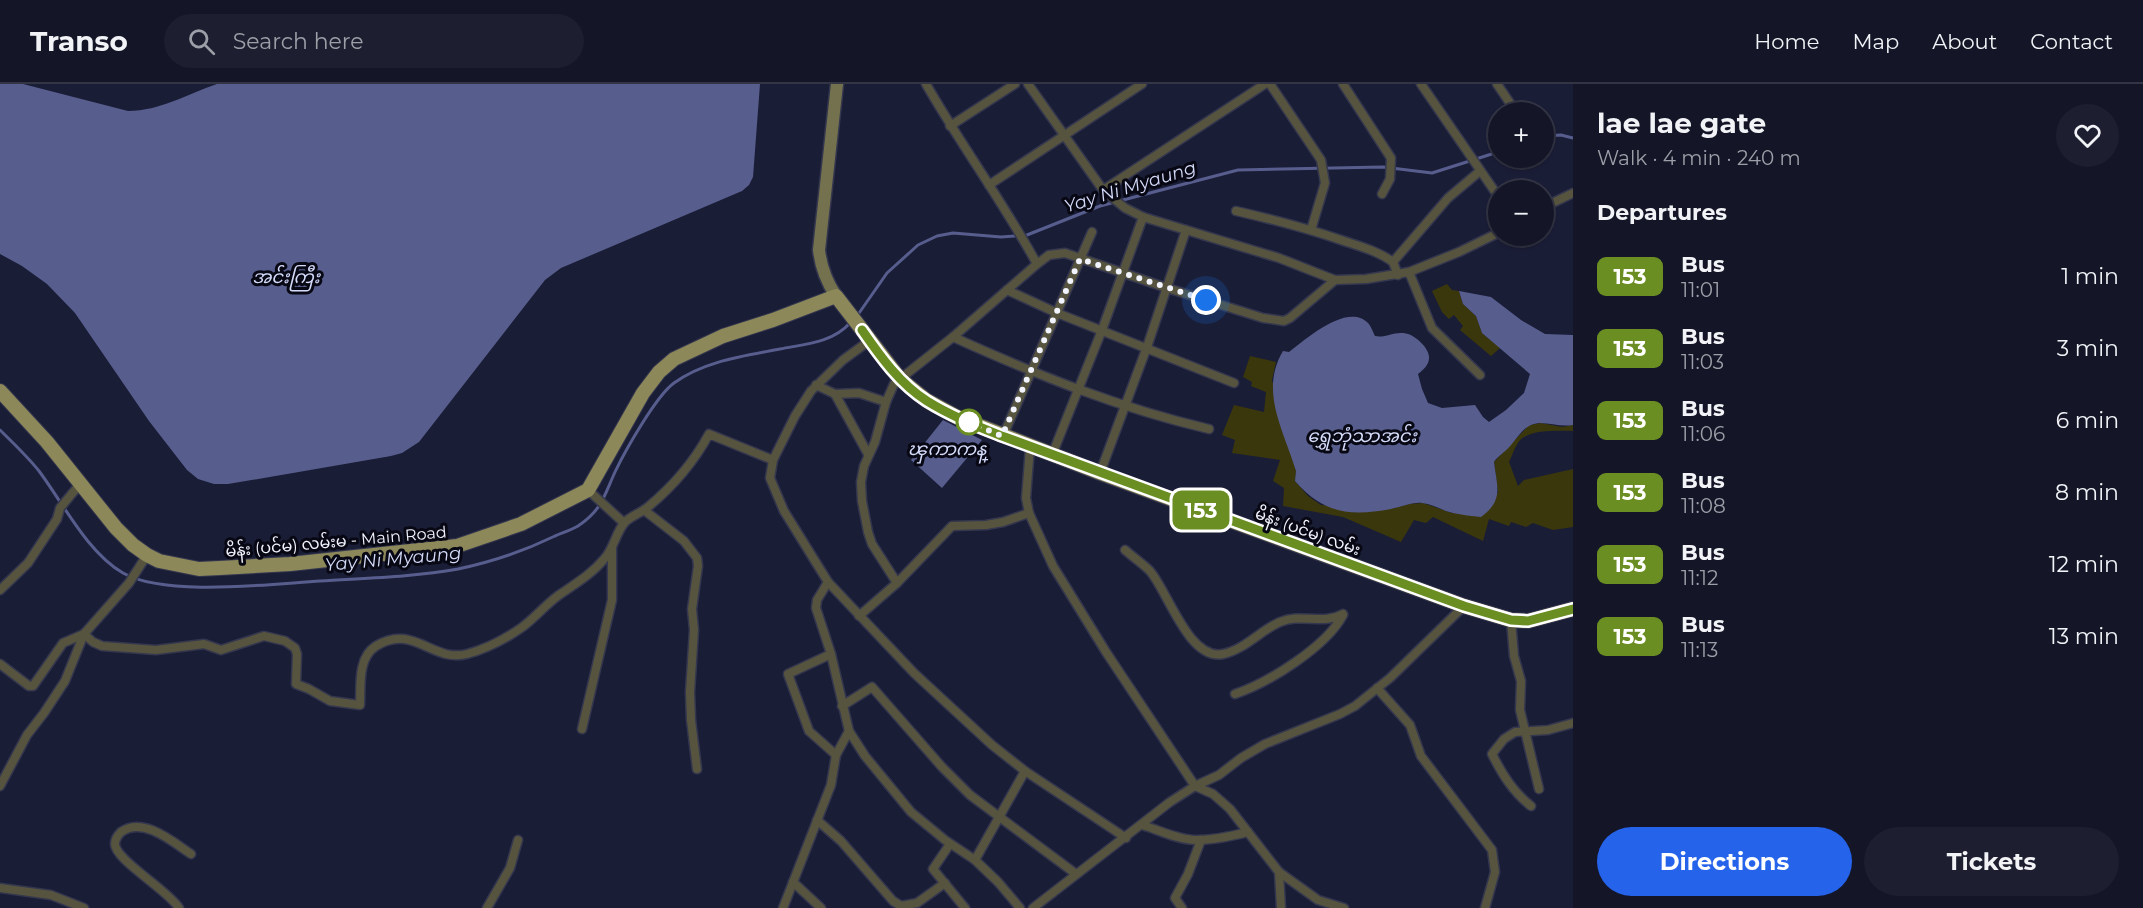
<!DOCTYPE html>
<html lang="en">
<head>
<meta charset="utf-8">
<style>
	:root { --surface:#141628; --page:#1d1f30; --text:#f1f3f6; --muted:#9d9fa8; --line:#333545; --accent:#2563eb }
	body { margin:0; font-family:Montserrat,"Noto Sans Myanmar",sans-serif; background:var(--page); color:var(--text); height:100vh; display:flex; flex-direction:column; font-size:22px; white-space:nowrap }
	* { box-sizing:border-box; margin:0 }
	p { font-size:20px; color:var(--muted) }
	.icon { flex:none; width:33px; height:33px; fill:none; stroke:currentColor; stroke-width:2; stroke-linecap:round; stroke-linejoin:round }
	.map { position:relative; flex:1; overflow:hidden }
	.panel { display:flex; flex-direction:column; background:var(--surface); width:570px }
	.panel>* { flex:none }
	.badge { padding:0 12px; border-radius:9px; font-size:21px; line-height:39px }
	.buttons { position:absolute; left:1488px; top:18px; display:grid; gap:12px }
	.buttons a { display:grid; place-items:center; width:66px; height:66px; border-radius:50%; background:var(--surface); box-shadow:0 2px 4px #0004,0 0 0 2px var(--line); font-size:30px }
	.you { position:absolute; width:30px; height:30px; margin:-15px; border:4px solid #fff; border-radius:50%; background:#1a73e8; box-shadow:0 0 0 9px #1a73e833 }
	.map>.badge { position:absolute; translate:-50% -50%; box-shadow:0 0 0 3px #fff }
	h2 { padding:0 24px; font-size:22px; line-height:54px }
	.round { display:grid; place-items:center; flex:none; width:63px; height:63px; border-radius:32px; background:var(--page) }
	.overview { display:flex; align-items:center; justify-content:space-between; height:102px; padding:0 24px }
	h1 { font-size:28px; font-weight:700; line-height:45px }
	.button { display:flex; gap:12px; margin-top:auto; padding:12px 24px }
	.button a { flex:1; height:69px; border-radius:36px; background:var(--accent); color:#fff; font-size:24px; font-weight:700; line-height:69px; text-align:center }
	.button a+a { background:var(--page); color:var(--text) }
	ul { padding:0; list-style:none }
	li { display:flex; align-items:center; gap:18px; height:72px; padding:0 24px }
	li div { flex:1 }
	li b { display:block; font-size:22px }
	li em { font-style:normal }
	li .badge { min-width:66px; font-weight:700; text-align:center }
	header { display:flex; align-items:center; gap:36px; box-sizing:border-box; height:84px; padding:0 30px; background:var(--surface); border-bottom:2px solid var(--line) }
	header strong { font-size:28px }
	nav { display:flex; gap:33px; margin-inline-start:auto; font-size:21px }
	.search { width:420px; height:54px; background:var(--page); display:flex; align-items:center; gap:15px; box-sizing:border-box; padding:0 21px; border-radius:33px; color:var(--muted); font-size:22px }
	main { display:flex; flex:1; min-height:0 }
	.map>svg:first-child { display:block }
	.green { fill:#3b370d }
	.water { fill:#575e8e }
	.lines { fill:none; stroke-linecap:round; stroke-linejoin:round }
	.stream { stroke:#575e8e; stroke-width:3 }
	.minor-casing { stroke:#34374e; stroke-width:11 }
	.secondary-casing { stroke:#34374e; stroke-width:15 }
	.primary-casing { stroke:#34374e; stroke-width:16 }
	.minor { stroke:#56543e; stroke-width:8 }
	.secondary { stroke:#74724e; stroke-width:12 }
	.primary { stroke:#8c885a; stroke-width:14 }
	.line-casing { stroke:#fff; stroke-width:14 }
	.line { stroke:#6b8e23; stroke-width:9 }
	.walk { stroke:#f1f3fe; stroke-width:6; stroke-dasharray:0 10.8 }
	.stop-dot { fill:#fff; stroke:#6b8e23; stroke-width:3 }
	.labels { text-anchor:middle; stroke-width:6; stroke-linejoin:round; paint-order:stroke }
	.street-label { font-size:16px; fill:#f1f3fe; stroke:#070813 }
	.water-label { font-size:18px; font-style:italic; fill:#d4daf9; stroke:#070813 }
</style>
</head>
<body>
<header>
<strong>Transo</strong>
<div class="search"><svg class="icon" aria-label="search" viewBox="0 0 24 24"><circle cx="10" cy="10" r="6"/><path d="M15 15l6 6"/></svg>Search here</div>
<nav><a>Home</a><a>Map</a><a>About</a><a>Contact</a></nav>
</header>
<main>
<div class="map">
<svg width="1573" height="824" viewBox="0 0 1573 824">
	<rect width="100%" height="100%" fill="#1a1d36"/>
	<g class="green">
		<polygon points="1447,200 1452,206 1459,207 1463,220 1476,232 1482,249 1500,264 1491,272 1460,246 1463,242 1454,231 1449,235 1442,228 1432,207"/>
		<path d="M1250 272 1276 278 1272 296 1296 387 1295 397 1308 412 1321 421 1390 425 1409 420 1423 419 1452 429 1498 409 1494 378 1529 341 1541 339 1562 343 1573 341V347C1558 347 1532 345 1520 356 1515 362 1512 372 1509 378L1518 402 1524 396 1573 385V443L1553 446 1533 439 1526 443 1511 438 1509 442 1489 435 1483 457 1433 433 1426 439 1414 436 1401 458 1343 433 1283 422 1284 404 1273 397 1280 376 1232 369 1235 356 1222 351 1234 321 1264 328 1266 308 1251 302 1252 298 1243 293Z"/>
	</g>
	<g class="water">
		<path d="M0 0H23L128 27C160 27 187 10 217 0H760L753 93 749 101 742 107 561 184 545 196 419 358 402 369 391 372 264 394 228 400H214L198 395 187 386 149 337 75 229 47 200 22 182 0 170Z"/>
		<path d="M1459 207 1491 213 1521 236 1545 250 1573 251V341C1561 343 1551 339 1540 339 1521 340 1517 358 1504 368 1500 372 1497 373 1494 378 1497 403 1504 416 1481 433 1472 432 1462 431 1453 429 1443 427 1433 420 1422 419 1412 418 1401 423 1391 425 1349 433 1323 429 1295 397L1296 387C1284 347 1259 307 1283 267L1289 268C1305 256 1347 218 1368 239 1371 242 1373 248 1375 252 1385 254 1393 248 1403 249 1413 249 1430 264 1429 274 1429 281 1423 286 1418 290L1422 305 1428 319 1442 324 1475 321 1483 333 1489 338 1506 326 1524 309 1530 290 1482 249 1476 232 1463 220Z"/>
		<polygon points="943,336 982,356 942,404 911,376"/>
	</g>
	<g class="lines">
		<g class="stream">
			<polyline points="1544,52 1561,51 1573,54"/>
			<polyline points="857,232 887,189 918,161 937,152 953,149 1001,153 1027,151 1100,122 1238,86 1383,83 1432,89 1498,68"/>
			<path d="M0 346C13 359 27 372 39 387 63 419 87 468 123 489 165 513 270 500 320 497 366 494 413 493 458 485 492 478 524 467 555 452 562 449 571 446 578 442 602 426 604 412 615 388 625 367 656 312 674 299 704 277 744 272 780 265 805 260 832 259 850 239"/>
		</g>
		<g class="minor-casing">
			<g id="minor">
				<polyline points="1028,0 1103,106 1265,0"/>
				<polyline points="1270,0 1321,76 1325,99 1311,146"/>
				<polyline points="1343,0 1391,74 1390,95 1382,110"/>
				<polyline points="1421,0 1498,112"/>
				<polyline points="1497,0 1516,28"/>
				<polyline points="950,42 1015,0"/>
				<polyline points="989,101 1142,0"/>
				<polyline points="1103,106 1125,124 1143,133 1279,174 1335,196 1366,195 1409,188 1459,168 1498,149"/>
				<polyline points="1544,123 1573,109"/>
				<path d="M1236 127C1271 135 1306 144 1341 156 1359 162 1378 167 1393 178"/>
				<polyline points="1037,180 1049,171 1065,169 1167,204 1263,234 1284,237 1290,234 1335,196"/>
				<polyline points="1409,188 1432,244 1480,291"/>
				<polyline points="1398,191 1393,178 1448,114 1480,87"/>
				<polyline points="1007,206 1057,229 1234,299"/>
				<path d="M953 253C1037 291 1119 324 1209 345"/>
				<polyline points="869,257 843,276 811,307 795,332 773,376 770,394 784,427 828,498 914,589 992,661 1025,687 1126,754"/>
				<polyline points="816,301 835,310 859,309 886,318"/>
				<polyline points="835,310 868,370"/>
				<polyline points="1003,352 1092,148"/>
				<polyline points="1030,363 1026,414 1029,429 1053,482 1106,568 1195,702 1213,710 1230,725 1279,788 1281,824"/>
				<polyline points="1052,371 1102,246 1143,133"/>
				<polyline points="1100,389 1147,263 1186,146"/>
				<polyline points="588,406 624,439"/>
				<polyline points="644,426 684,457 697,474 698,482 692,525 694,546 690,608 691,636 697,685"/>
				<path d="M1125 466C1133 473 1143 480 1150 487 1168 508 1189 577 1223 570 1244 566 1261 546 1280 538 1301 529 1324 541 1343 530"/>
				<polyline points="897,499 952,442 986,441 1003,438 1029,429"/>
				<polyline points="0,506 28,479 57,435 60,424 80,400"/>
				<path d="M859 532 897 499 872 460 868 448 862 417 861 398 864 382 875 358 886 318 894 300 900 295 953 253 1037 180C1003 118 961 61 926 0"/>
				<polyline points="1511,536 1514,572 1521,597 1520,626 1539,705"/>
				<polyline points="831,570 788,590 809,647 836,671"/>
				<path d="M0 580 29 602H33L63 559 84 550 93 558 102 562 156 566 204 560 221 566 264 552 285 557 295 564 297 570 296 600 309 605 330 617 360 621C361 603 357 574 376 562 414 539 432 579 467 570 485 565 505 555 521 544 534 535 545 521 559 511 575 500 592 490 605 474 614 464 616 448 625 438 631 432 641 429 648 423 672 403 694 378 709 350L773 376"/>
				<polyline points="1377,604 1410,641 1421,672 1492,766 1495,788 1485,824"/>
				<path d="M1235 610C1268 599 1326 563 1343 531"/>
				<polyline points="842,622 872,603 942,683 970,711 1076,790"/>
				<polyline points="582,645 612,516 612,465"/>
				<polyline points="849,647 865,672 911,728 945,756 975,776 998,798 1020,824"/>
				<polyline points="0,702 27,651 44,629 65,597 84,550 129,499 147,471"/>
				<path d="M1531 722C1513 708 1502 690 1492 670L1504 655 1515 648 1548 646 1573 639"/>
				<polyline points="817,736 841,757 893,817 901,822 917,819 945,799"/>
				<path d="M1142 741C1159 746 1178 756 1196 756 1213 756 1232 752 1248 748"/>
				<polyline points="950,760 933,785 965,824"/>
				<polyline points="975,776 1025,687"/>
				<polyline points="1279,788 1318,816 1344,824"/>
				<polyline points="793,798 821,824"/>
				<polyline points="0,804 51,811 84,824"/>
				<path d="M179 824C168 806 115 776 115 760 115 755 117 752 121 748 143 732 173 758 191 770"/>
				<polyline points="487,824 510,784 518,756"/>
				<polyline points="783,824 831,701 836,671 849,647 831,570 816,524 817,516 828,498"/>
				<polyline points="1033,824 1170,718 1195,702 1219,691 1241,674 1265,660 1340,630 1355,622 1390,594 1464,522"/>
				<polyline points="1182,824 1175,814 1188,790 1201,756"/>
			</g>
		</g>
		<g class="secondary-casing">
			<path id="secondary" d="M836 212C826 197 821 184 819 166L837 0"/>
		</g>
		<g class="primary-casing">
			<polyline id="primary" points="0,307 47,358 116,444 133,461 147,471 159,477 199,485 220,484 290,480 457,462 521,440 588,406 643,309 659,288 674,275 723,252 773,236 836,212 900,295 926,316 957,333 1100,389 1464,522 1511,536 1528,537 1573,525"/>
		</g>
		<use href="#minor" class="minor"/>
		<use href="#secondary" class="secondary"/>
		<use href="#primary" class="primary"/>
	</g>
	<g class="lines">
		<g class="line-casing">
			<path id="line" d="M862 246C880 272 900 300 927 317 951 332 977 342 1002 352L1464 522 1511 536 1528 537 1573 525"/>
		</g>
		<use href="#line" class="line"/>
		<polyline class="walk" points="969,338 1002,352 1080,175 1206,216"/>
	</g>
	<circle class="stop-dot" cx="969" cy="338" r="12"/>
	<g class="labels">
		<g class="street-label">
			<text transform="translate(1308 447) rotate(20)" y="6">မိန်း (ပင်မ) လမ်း</text>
			<text transform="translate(336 457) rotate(-5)" y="6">မိန်း (ပင်မ) လမ်းမ - Main Road</text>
		</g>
		<g class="water-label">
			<text transform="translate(1130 103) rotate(-17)" y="6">Yay Ni Myaung</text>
			<text x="286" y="199">အင်းကြီး</text>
			<text x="1362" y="358">ရွှေဘုံသာအင်း</text>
			<text x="947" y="371">ၾကာကန္</text>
			<text transform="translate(393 475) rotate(-5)" y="6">Yay Ni Myaung</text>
		</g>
	</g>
</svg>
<div class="buttons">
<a>+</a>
<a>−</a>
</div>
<div class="you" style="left:1206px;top:216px"></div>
<b class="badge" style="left:1201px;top:426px;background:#6b8e23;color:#fff">153</b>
</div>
<section class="panel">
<div class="overview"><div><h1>lae lae gate</h1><p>Walk · 4 min · 240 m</p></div><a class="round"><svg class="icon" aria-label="heart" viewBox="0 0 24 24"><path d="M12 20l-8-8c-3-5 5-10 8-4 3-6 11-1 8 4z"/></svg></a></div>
<h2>Departures</h2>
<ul>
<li><span class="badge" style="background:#6b8e23;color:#fff">153</span><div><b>Bus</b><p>11:01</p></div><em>1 min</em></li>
<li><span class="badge" style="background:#6b8e23;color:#fff">153</span><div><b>Bus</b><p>11:03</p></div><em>3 min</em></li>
<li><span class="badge" style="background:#6b8e23;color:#fff">153</span><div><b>Bus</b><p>11:06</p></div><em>6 min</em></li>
<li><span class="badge" style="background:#6b8e23;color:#fff">153</span><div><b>Bus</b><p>11:08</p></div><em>8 min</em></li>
<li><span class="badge" style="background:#6b8e23;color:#fff">153</span><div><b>Bus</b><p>11:12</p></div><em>12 min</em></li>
<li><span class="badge" style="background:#6b8e23;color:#fff">153</span><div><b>Bus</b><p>11:13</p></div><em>13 min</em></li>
</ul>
<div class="button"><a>Directions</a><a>Tickets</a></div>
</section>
</main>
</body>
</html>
